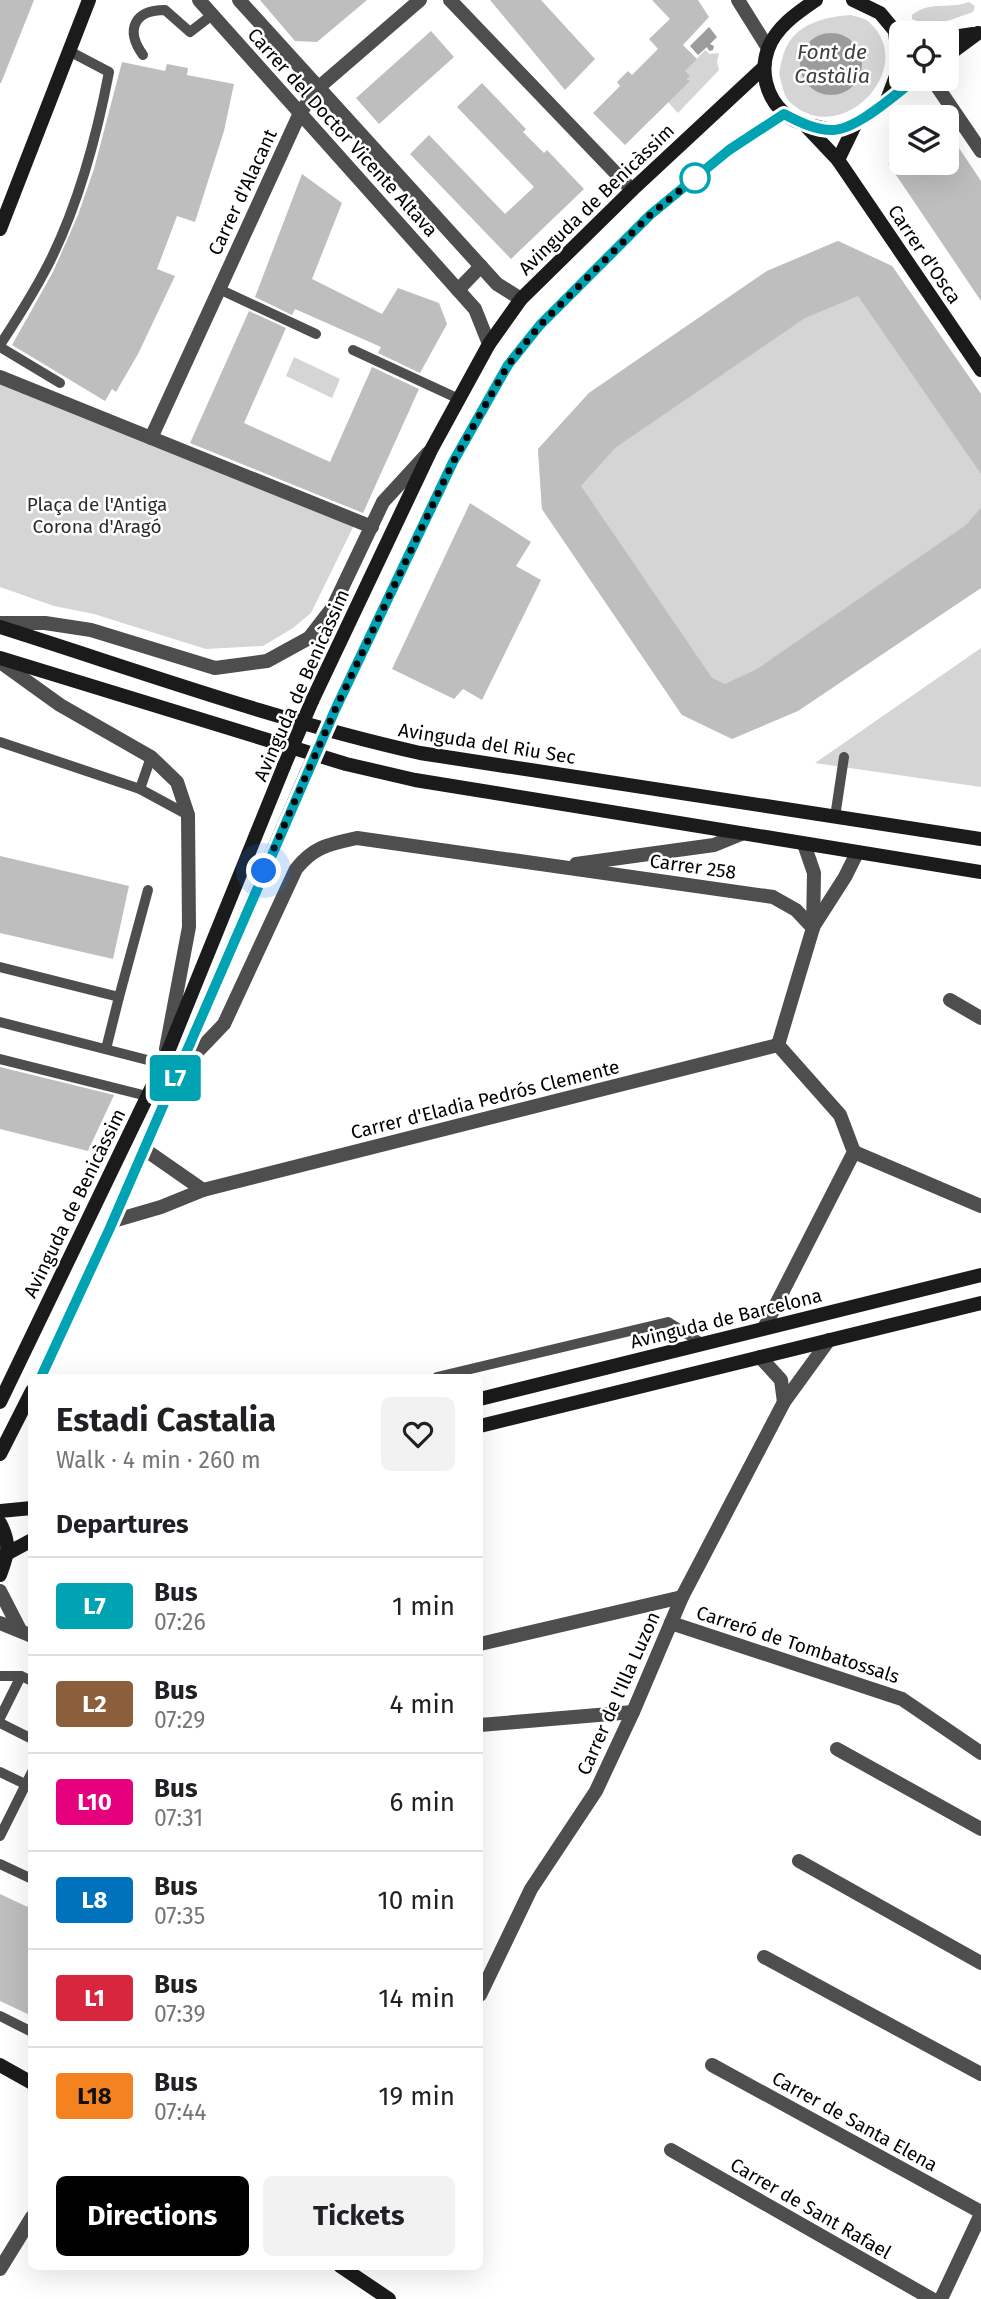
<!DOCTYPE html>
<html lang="en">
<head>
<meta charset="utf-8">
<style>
	:root { --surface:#fff; --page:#f2f2f2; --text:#202124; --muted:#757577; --line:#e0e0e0; --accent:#000 }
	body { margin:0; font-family:"Fira Sans",sans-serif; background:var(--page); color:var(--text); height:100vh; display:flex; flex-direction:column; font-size:26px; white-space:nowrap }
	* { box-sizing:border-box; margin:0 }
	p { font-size:23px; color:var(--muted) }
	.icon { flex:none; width:38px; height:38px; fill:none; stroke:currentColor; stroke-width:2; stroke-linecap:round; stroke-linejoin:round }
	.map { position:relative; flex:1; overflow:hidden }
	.side { position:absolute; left:28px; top:1374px; width:455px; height:896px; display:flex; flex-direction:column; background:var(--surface); border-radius:10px; box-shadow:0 7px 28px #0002 }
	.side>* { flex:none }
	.badge { padding:0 14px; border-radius:5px; font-size:24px; line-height:46px }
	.fabs { position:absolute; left:889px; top:21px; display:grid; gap:14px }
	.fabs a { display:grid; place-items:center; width:70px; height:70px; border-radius:10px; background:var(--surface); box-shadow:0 7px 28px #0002; font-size:35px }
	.you { position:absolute; width:35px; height:35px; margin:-18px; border:5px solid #fff; border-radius:50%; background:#1a73e8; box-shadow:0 0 0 10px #1a73e833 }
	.map>.badge { position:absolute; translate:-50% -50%; box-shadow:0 0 0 4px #fff }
	h2 { padding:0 28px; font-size:26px; line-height:63px }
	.round { display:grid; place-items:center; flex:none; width:74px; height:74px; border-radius:10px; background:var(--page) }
	.overview { display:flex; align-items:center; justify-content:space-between; height:119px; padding:0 28px }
	h1 { font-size:33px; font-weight:700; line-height:52px }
	.action { display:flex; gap:14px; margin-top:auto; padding:14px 28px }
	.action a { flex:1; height:80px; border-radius:10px; background:var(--accent); color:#fff; font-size:28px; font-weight:700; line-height:80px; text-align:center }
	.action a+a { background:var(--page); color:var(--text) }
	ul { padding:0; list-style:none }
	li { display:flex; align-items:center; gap:21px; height:98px; padding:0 28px; border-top:2px solid var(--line) }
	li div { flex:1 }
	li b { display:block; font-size:26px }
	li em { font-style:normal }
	li .badge { min-width:77px; font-weight:700; text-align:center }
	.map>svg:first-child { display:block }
	.green { fill:#d5d5d5 }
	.water { fill:#9c9c9c }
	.building { fill:#bebebe }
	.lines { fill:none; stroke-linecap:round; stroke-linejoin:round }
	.lane { stroke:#4e4e4e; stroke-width:10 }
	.street { stroke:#4e4e4e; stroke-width:14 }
	.secondary { stroke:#1b1b1b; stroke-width:14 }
	.secondary-bridge { stroke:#1b1b1b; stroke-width:14 }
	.line-casing { stroke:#fff; stroke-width:16 }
	.line { stroke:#00a3b4; stroke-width:10 }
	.walk { stroke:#000; stroke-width:7; stroke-dasharray:0 12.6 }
	.stop-dot { fill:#fff; stroke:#00a3b4; stroke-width:3.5 }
	.labels { text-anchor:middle; stroke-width:5; stroke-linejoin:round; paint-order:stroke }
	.street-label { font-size:19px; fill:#000; stroke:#fff }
	.park-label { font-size:19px; fill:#2c2c2c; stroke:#fff }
	.water-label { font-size:21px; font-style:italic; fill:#3d3d3d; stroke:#fff }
</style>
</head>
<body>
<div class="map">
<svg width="981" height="2299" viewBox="0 0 981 2299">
	<rect width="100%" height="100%" fill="#fff"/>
	<g class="green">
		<path d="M969 2 975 6 973 12C952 19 934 29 912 19V15C931 0 947 10 969 2Z"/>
		<path d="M851 15C857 17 866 18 870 23 917 67 846 144 796 107 785 100 784 93 781 81 778 73 780 68 782 60 789 26 820 17 851 15Z"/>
		<polygon points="705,50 710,54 719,53 717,62 719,70 678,113 668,102 689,81 685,71"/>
		<polygon points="838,241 892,266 981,394 981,588 682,715 542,509 538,449 589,393 767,271"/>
		<polygon points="294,357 340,379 332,398 286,376"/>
		<polygon points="0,371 359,515 311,613 293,628 263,646 206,649 94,614 54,606 0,587"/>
		<polygon points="981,648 981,787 815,763"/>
	</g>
	<g class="water">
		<polygon points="709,27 717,37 710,44 714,46 713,50 709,51 707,47 698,55 690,46"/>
		<circle cx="831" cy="64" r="31"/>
	</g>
	<g class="building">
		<polygon points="0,0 34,0 1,83 0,83"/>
		<polygon points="260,0 367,0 317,42 295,41"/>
		<polygon points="490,0 541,0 595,59 565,90"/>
		<polygon points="652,0 698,0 709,17 683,45 697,59 685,71 690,76 687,79 690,81 625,145 593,113 620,86 617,82 628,71 632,75 658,49 649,39 670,19"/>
		<polygon points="431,31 454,57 379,124 356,98"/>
		<polygon points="122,62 165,71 167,64 188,68 187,75 234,84 224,131 195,222 177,216 157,269 175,276 138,354 116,392 112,389 105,401 12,345 53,272 78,215 94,169"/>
		<polygon points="482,83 526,129 523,132 544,153 547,150 584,189 511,259 410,154 429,135 505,214 534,187 457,107"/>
		<polygon points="947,130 981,181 981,301 888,163 947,163"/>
		<polygon points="302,174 342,203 312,279 382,314 398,288 439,303 447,324 420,373 378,353 381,347 295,309 292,315 255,297"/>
		<polygon points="838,241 892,266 981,394 981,474 858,296 805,318 615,448 581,486 712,678 725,684 757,669 966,525 981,508 981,588 798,711 732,739 682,715 542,509 538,449 589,393 767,271"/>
		<polygon points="249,311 286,328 244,423 330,462 372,367 419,389 363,513 190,443"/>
		<polygon points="470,503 531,542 516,566 541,580 482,700 463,689 454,699 392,669"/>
		<polygon points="0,856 129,886 113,959 0,933"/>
		<polygon points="0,1067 114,1095 88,1151 0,1129"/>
		<polygon points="0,1894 32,1909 32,2016 0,2001"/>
	</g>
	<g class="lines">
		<g class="lane">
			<path d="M143 55C125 30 134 10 165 10L190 32 212 15"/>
			<polyline points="219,289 316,334"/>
			<path d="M0 345C19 316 37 288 52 257 80 199 97 135 109 72L69 51"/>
			<polyline points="0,347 60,383"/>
			<polyline points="353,350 459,399"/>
			<polyline points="0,742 140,789"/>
			<polyline points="151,757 140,789 188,815"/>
			<polyline points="835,817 844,757"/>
			<polyline points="0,967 119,997 106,1049"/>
			<polyline points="119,997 148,890"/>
			<polyline points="0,1022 163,1064"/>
			<polyline points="0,1059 147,1096"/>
			<polyline points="437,1377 668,1322 703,1344"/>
			<polyline points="0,1676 21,1676 32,1681"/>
			<polyline points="0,1718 21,1676"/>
			<polyline points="0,1723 32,1739"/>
			<polyline points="0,1772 25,1784"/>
			<polyline points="0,1836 32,1772"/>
			<polyline points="0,1864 32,1879"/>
			<polyline points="0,2016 32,2032"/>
		</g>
		<g class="street">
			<polyline points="199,0 475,309 489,344"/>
			<polyline points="239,0 497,284 521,299"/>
			<polyline points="450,0 632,190"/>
			<polyline points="738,0 768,48"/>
			<polyline points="932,79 981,151"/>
			<polyline points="458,290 481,266"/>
			<polyline points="0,377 372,527"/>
			<polyline points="151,438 300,113 318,88 420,0"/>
			<polyline points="0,623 45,623 91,630 215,668 267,661 309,638 333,607 383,502 428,453"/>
			<polyline points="0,662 60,705 151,757 177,782 188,815 189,927 166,1049"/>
			<polyline points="576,864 714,845 741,834"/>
			<polyline points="813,927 845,877 857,853"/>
			<polyline points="950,1000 981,1018"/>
			<path d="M178 1072 224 1024 296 869C314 846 330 844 357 838L773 897 796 910 813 928"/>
			<polyline points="144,1149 203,1190"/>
			<polyline points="854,1152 981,1206"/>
			<polyline points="113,1221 161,1207 203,1190 778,1045"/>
			<polyline points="764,1328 854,1152 840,1115 778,1045 813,928 814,873 804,844"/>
			<polyline points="760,1357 781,1380 784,1402"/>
			<polyline points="0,1591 20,1630"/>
			<polyline points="0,1623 32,1636"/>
			<polyline points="671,1623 902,1699 981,1753"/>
			<polyline points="480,1644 682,1597"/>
			<polyline points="480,1725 633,1712"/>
			<polyline points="837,1749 981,1829"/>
			<polyline points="799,1861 981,1963"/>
			<polyline points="764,1957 981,2074"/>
			<polyline points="480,1995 531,1889 596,1791 633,1712 682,1597 784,1402 829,1340"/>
			<polyline points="712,2065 981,2212"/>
			<polyline points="671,2150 932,2299"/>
			<polyline points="0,2269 32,2217"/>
			<polyline points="941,2299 981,2214"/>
		</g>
		<g class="secondary">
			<path d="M816 0C797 13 776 27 768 49 760 71 766 97 784 113 792 122 807 125 818 127 823 128 829 130 834 130 861 127 894 95 916 79"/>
			<polyline points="853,0 880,13 895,31 899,68 887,100"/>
			<polyline points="947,38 973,34"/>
			<polyline points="947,56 978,33"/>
			<polyline points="804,124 838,160 981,370"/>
			<polyline points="838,160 856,123"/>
			<polyline points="0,229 89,0"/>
			<path d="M0 627C139 671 277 721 420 753L981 839"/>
			<polyline points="0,658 346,764 415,780 981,872"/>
			<polyline points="312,701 431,450 489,344 521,299 632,190 763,68"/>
			<polyline points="335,710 453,462 508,365 540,325 650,215 729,150 784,114"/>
			<polyline points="41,1377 113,1221 306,774"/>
			<polyline points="480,1399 981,1275"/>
			<polyline points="0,1402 163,1064 284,766"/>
			<polyline points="480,1426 981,1303"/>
			<polyline points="0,1454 32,1391"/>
			<polyline points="0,1511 32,1508"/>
			<path d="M0 1523C11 1544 8 1554 0 1575"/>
			<polyline points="8,1553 32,1540"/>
			<polyline points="0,2065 32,2083"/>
			<polyline points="340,2266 389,2299"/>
		</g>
		<g class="secondary-bridge">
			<polyline points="284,766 312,701"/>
			<polyline points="306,774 335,710"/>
		</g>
	</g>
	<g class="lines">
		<g class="line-casing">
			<path id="line" d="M41 1377 109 1230 335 710 453 462 508 365 540 325 650 215 729 150 784 114C799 122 815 130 832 130 857 130 895 94 916 79"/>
		</g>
		<use href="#line" class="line"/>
		<polyline class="walk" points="264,871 335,710 453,462 508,365 540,325 650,215 695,178"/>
	</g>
	<circle class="stop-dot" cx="695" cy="178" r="14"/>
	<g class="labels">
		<g class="street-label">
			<text transform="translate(343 132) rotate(48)" y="7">Carrer del Doctor Vicente Altava</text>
			<text transform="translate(242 192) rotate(-65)" y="7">Carrer d'Alacant</text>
			<text transform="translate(596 199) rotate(-44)" y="7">Avinguda de Benicàssim</text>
			<text transform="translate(925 254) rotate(56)" y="7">Carrer d'Osca</text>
			<text transform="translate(301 685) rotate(-66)" y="7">Avinguda de Benicàssim</text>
			<text transform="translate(487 743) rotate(9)" y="7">Avinguda del Riu Sec</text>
			<text transform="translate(693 866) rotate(8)" y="7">Carrer 258</text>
			<text transform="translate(485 1099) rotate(-14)" y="7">Carrer d'Eladia Pedrós Clemente</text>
			<text transform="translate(74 1203) rotate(-64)" y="7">Avinguda de Benicàssim</text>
			<text transform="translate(726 1318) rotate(-14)" y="7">Avinguda de Barcelona</text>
			<text transform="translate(798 1644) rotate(18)" y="7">Carreró de Tombatossals</text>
			<text transform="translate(618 1693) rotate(-66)" y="7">Carrer de l'Illa Luzon</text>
			<text transform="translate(855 2121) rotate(29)" y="7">Carrer de Santa Elena</text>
			<text transform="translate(811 2208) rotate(30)" y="7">Carrer de Sant Rafael</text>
		</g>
		<g class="park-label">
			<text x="97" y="511">Plaça de l'Antiga<tspan x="97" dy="22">Corona d'Aragó</tspan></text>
		</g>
		<g class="water-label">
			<text x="832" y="59">Font de<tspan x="832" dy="24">Castàlia</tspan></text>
		</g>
	</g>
</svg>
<div class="fabs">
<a><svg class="icon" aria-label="locate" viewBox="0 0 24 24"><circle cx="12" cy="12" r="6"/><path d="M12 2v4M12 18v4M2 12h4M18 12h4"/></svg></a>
<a><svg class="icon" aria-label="layers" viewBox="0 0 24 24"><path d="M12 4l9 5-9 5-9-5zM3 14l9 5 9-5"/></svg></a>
</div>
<div class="you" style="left:264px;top:871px"></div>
<b class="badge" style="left:175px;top:1078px;background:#00a3b4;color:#fff">L7</b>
<section class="side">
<div class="overview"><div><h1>Estadi Castalia</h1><p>Walk · 4 min · 260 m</p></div><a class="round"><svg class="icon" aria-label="heart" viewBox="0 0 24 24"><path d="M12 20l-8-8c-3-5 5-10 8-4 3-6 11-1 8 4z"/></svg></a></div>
<h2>Departures</h2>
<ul>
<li><span class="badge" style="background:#00a3b4;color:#fff">L7</span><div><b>Bus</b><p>07:26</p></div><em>1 min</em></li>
<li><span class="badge" style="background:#8b5e3c;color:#fff">L2</span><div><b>Bus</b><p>07:29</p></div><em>4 min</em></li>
<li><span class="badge" style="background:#e6007e;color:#fff">L10</span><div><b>Bus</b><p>07:31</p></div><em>6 min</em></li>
<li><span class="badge" style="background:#0072bc;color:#fff">L8</span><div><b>Bus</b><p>07:35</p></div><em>10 min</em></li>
<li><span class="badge" style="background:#d7263d;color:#fff">L1</span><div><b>Bus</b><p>07:39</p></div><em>14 min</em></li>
<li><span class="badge" style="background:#f58220;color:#111">L18</span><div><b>Bus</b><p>07:44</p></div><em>19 min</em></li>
</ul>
<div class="action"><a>Directions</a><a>Tickets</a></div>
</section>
</div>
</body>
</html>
